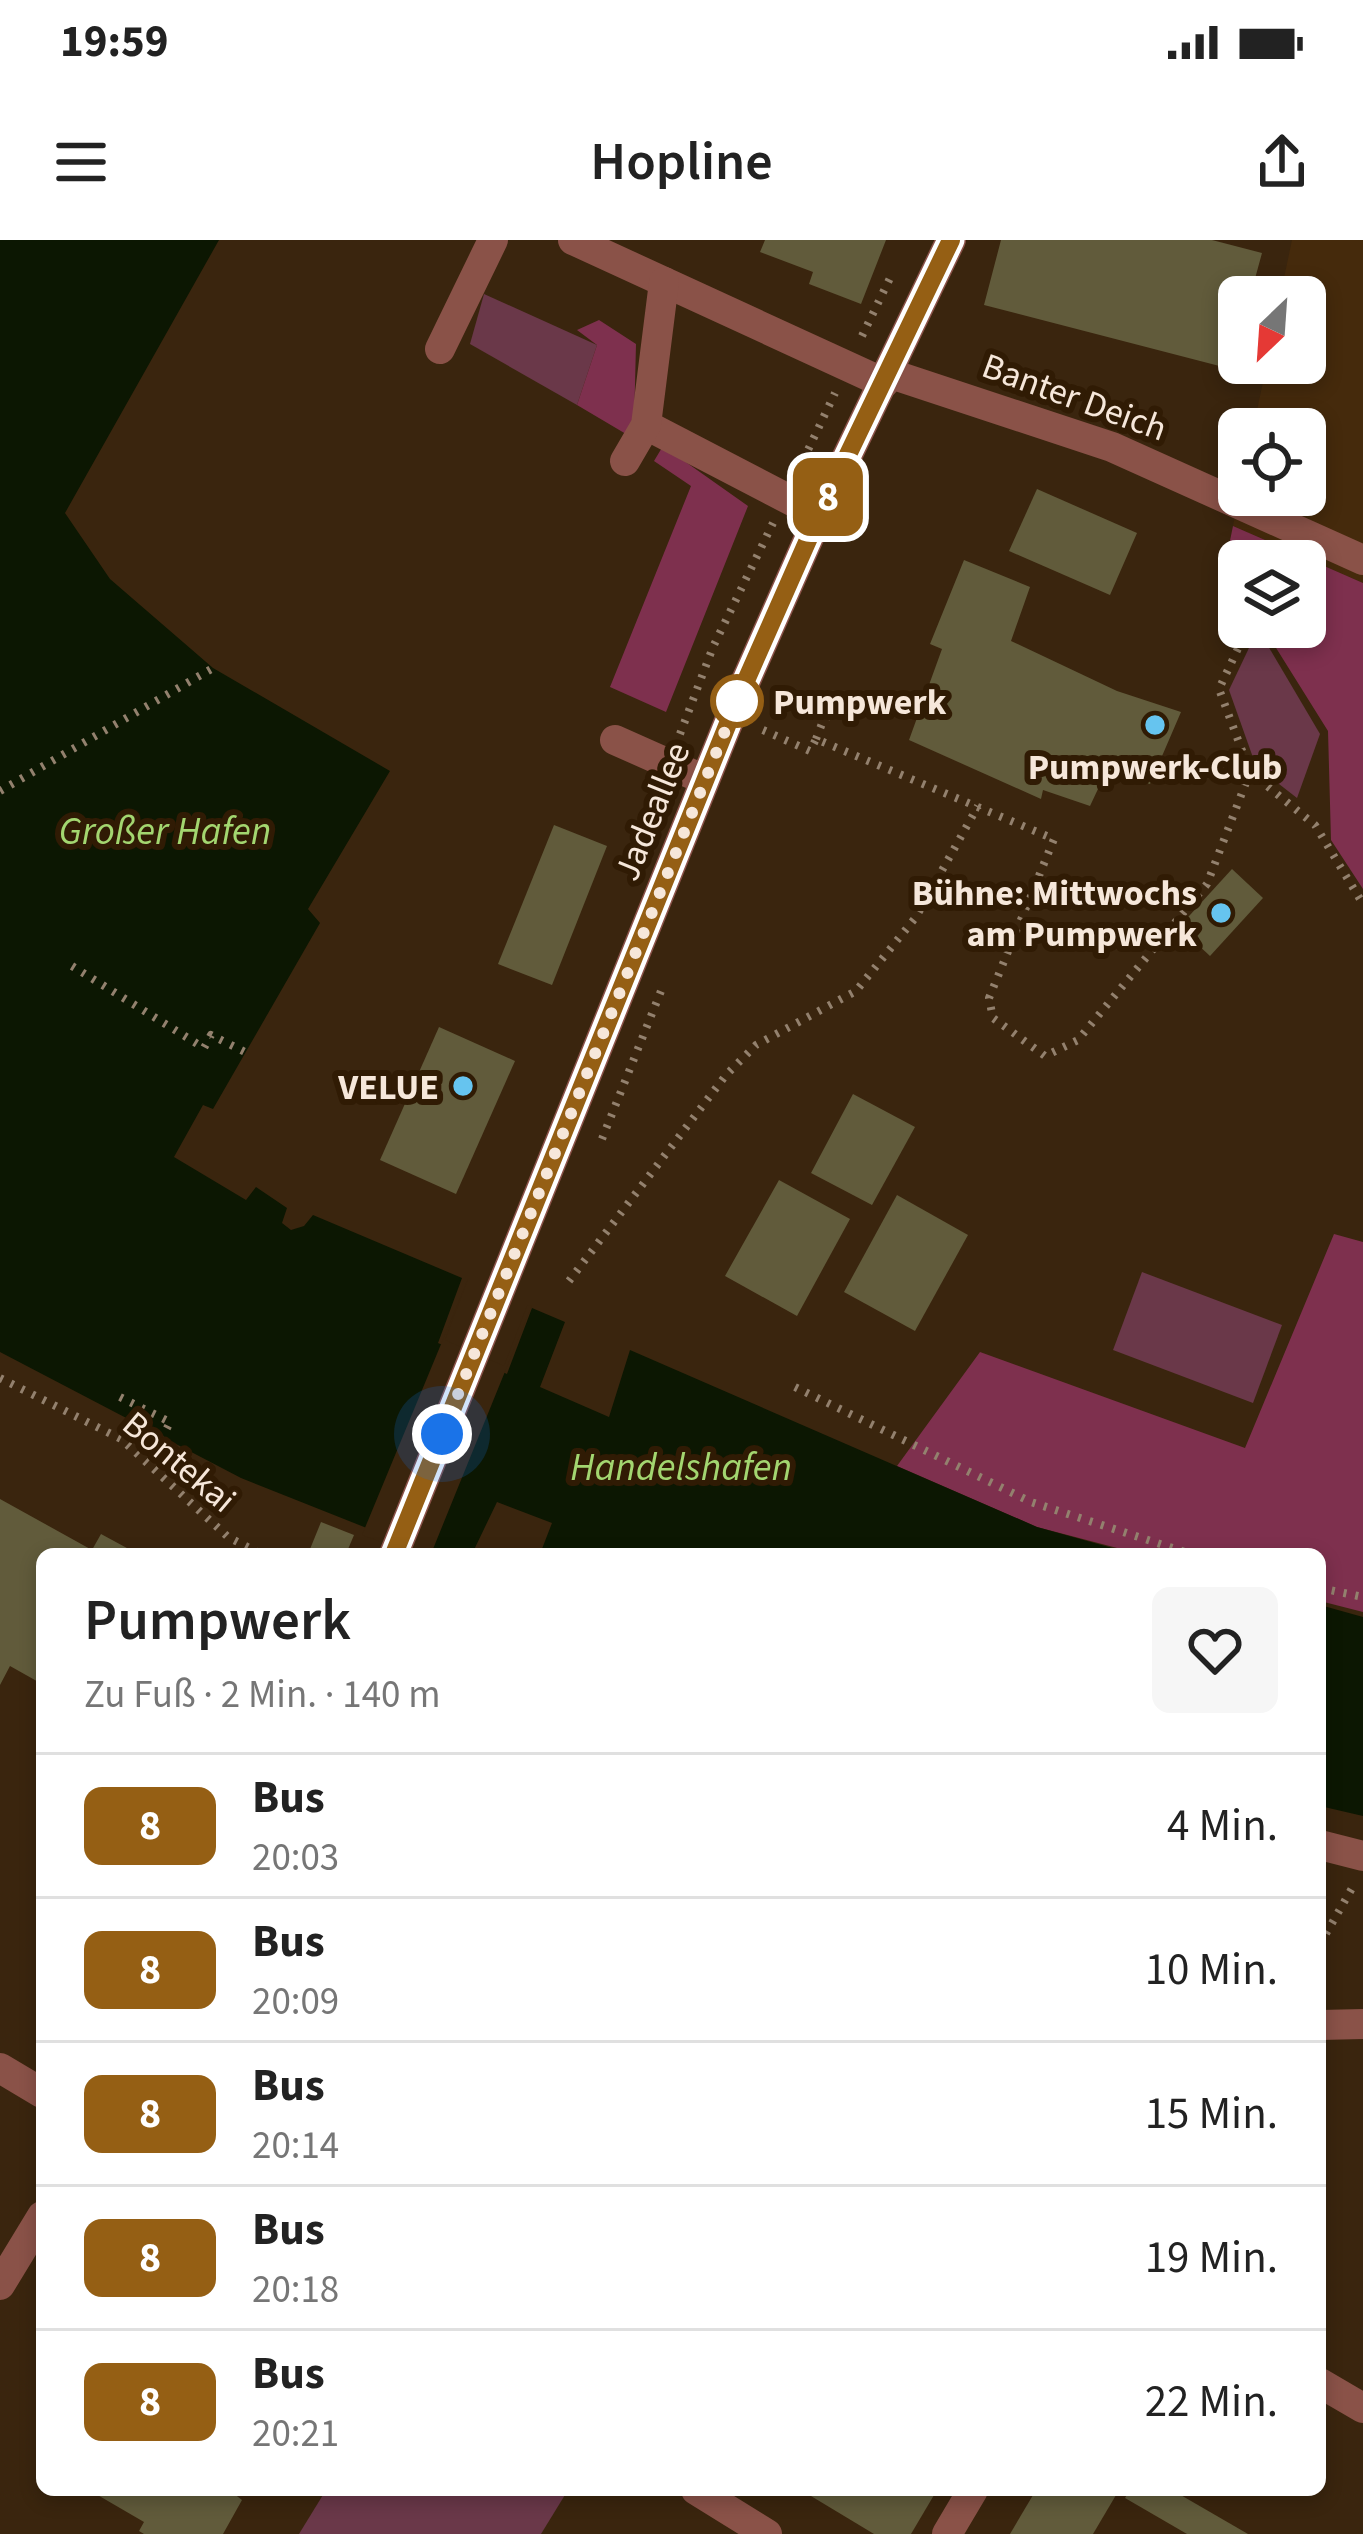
<!DOCTYPE html>
<html lang="de">
<head>
<meta charset="utf-8">
<style>
	:root { --surface:#fff; --page:#f6f6f6; --text:#222; --muted:#767676; --line:#e0e0e0 }
	body { margin:0; font-family:"Source Sans 3",sans-serif; background:var(--page); color:var(--text); height:100vh; display:flex; flex-direction:column; font-size:45px; white-space:nowrap }
	* { box-sizing:border-box; margin:0 }
	p { font-size:39px; color:var(--muted) }
	.icon { flex:none; width:66px; height:66px; fill:none; stroke:currentColor; stroke-width:2; stroke-linecap:round; stroke-linejoin:round }
	.map { position:relative; flex:1; overflow:hidden }
	.panel { position:absolute; left:36px; top:1308px; width:1290px; height:948px; display:flex; flex-direction:column; background:var(--surface); border-radius:18px; box-shadow:0 6px 18px #0003 }
	.panel>* { flex:none }
	.badge { padding:0 24px; border-radius:18px; font-size:42px; line-height:78px }
	.needle { width:78px; rotate:205deg }
	.controls { position:absolute; left:1218px; top:36px; display:grid; gap:24px }
	.controls a { display:grid; place-items:center; width:108px; height:108px; border-radius:18px; background:var(--surface); box-shadow:0 6px 18px #0003; font-size:60px }
	.you { position:absolute; width:60px; height:60px; margin:-30px; border:9px solid #fff; border-radius:50%; background:#1a73e8; box-shadow:0 0 0 18px #1a73e833 }
	.map>.badge { position:absolute; translate:-50% -50%; box-shadow:0 0 0 6px #fff }
	.round { display:grid; place-items:center; flex:none; width:126px; height:126px; border-radius:18px; background:var(--page) }
	.headline { display:flex; align-items:center; justify-content:space-between; height:204px; padding:0 48px }
	h1 { font-size:57px; font-weight:600; line-height:90px }
	ul { padding:0; list-style:none }
	li { display:flex; align-items:center; gap:36px; height:144px; padding:0 48px; border-top:3px solid var(--line) }
	li div { flex:1 }
	li b { display:block; font-size:45px }
	li em { font-style:normal }
	li .badge { min-width:132px; font-weight:700; text-align:center }
	.status { display:flex; justify-content:space-between; align-items:center; height:84px; padding:0 60px; background:var(--surface); direction:ltr }
	.status svg { height:33px; fill:currentColor }
	header { display:flex; justify-content:space-between; align-items:center; height:156px; padding:0 48px; background:var(--surface); font-size:54px; font-weight:600 }
	.map>svg:first-child { display:block }
	.built { fill:#452a0c }
	.green { fill:#6a3849 }
	.forest { fill:#7e304e }
	.water { fill:#0c1702 }
	.pier { fill:#3a250e }
	.building { fill:#615b3b }
	.lines { fill:none; stroke-linecap:round; stroke-linejoin:round }
	.path { stroke:#93816e; stroke-width:8; stroke-dasharray:3 9; stroke-linecap:butt }
	.minor { stroke:#8a5248; stroke-width:30 }
	.line-casing { stroke:#fff; stroke-width:27 }
	.line { stroke:#955f14; stroke-width:18 }
	.walk { stroke:#f6e7da; stroke-width:12; stroke-dasharray:0 21.6 }
	.stop-dot { fill:#fff; stroke:#955f14; stroke-width:6 }
	.poi-dot { fill:#66c4ef; stroke:#301b04; stroke-width:4.5 }
	.labels { text-anchor:middle; stroke-width:12; stroke-linejoin:round; paint-order:stroke }
	.street-label { font-size:36px; fill:#f6e7da; stroke:#301b04 }
	.stop-label { font-size:36px; font-weight:bold; fill:#f6e7da; stroke:#301b04; text-anchor:start }
	.poi-label { font-size:36px; font-weight:bold; fill:#f6e7da; stroke:#301b04; text-anchor:end }
	.water-label { font-size:39px; font-style:italic; fill:#a3d670; stroke:#301b04 }
</style>
</head>
<body>
<div class="status"><b>19:59</b><svg viewBox="0 0 49 12"><path d="M0 12V9h3v3zM5 12V6h3v6zM10 12V3h3v9zM15 12V0h3v12zM26 1h20v11H26zM47 4h2v5h-2z"/></svg></div>
<header><svg class="icon" aria-label="menu" viewBox="0 0 24 24"><path d="M4 6h16M4 12h16M4 18h16"/></svg>Hopline<svg class="icon" aria-label="share" viewBox="0 0 24 24"><path d="M12 15V3M7 8l5-5 5 5M5 13v7h14v-7"/></svg></header>
<div class="map">
<svg width="1363" height="2294" viewBox="0 0 1363 2294">
	<rect width="100%" height="100%" fill="#3a250e"/>
	<polygon class="built" points="1292,0 1363,0 1363,343 1233,286 1239,255 1305,255 1305,189 1253,189 1267,123 1305,123 1305,57 1280,57"/>
	<g class="green">
		<polygon points="484,54 597,105 577,165 470,104"/>
		<polygon points="1258,389 1320,494 1297,558 1256,526 1229,450"/>
		<polygon points="1142,1032 1282,1085 1253,1163 1113,1110"/>
		<polygon points="326,2250 568,2250 541,2294 299,2294"/>
	</g>
	<g class="forest">
		<polygon points="599,80 636,104 634,185 626,194 577,165 597,105 577,90"/>
		<polygon points="663,206 748,266 666,472 610,447 691,246 654,221"/>
		<polygon points="1233,286 1363,343 1363,649 1331,600 1328,491 1263,387 1305,387 1305,321 1239,321 1239,348 1225,325"/>
		<polygon points="1334,994 1363,1002 1363,1372 1320,1361 1320,1314 1140,1314 1037,1287 897,1226 980,1112 1245,1208"/>
	</g>
	<g class="water">
		<polygon points="0,0 219,0 65,273 110,339 213,428 390,531 308,669 320,683 213,869 203,865 174,917 246,960 256,947 287,968 282,983 291,990 304,986 313,975 462,1038 438,1103 507,1134 532,1068 565,1082 540,1147 609,1177 630,1110 1037,1287 1134,1314 540,1314 552,1283 497,1262 472,1314 432,1314 241,1238 0,1112"/>
		<polygon points="1320,1365 1363,1377 1363,1576 1320,1566"/>
	</g>
	<polygon class="pier" points="468,1039 445,1100 504,1126 527,1066 532,1065 431,1314 415,1314 362,1295"/>
	<g class="building">
		<polygon points="765,0 886,0 861,64 809,44 813,32 760,12"/>
		<polygon points="1001,0 1212,0 1262,13 1250,57 1239,57 1239,100 1231,129 984,65"/>
		<polygon points="1037,249 1137,293 1110,355 1009,311"/>
		<polygon points="964,320 1030,347 1011,401 1117,451 1181,472 1150,544 1106,532 1090,566 1043,550 1041,559 909,500 942,409 930,404"/>
		<polygon points="554,585 607,606 552,745 498,724"/>
		<polygon points="1232,629 1263,658 1210,716 1179,687"/>
		<polygon points="439,787 515,821 456,954 380,920"/>
		<polygon points="853,854 915,887 872,965 811,933"/>
		<polygon points="779,940 850,979 797,1076 725,1036"/>
		<polygon points="897,955 968,995 915,1091 844,1052"/>
		<polygon points="0,1259 92,1310 101,1294 138,1314 42,1314 42,1444 10,1426 0,1445"/>
		<polygon points="321,1282 354,1295 346,1314 308,1314"/>
		<polygon points="89,2250 229,2250 242,2260 223,2294 144,2294 139,2291 144,2282"/>
		<polygon points="801,2250 937,2250 911,2294 874,2294"/>
		<polygon points="1036,2250 1119,2250 1093,2294 1010,2294"/>
		<polygon points="1130,2250 1172,2250 1248,2294 1187,2294 1125,2258"/>
	</g>
	<g class="lines">
		<g class="path">
			<polyline points="862,96 892,34"/>
			<polyline points="798,231 835,153"/>
			<polyline points="1248,387 1219,449 1250,532 1315,585 1363,664"/>
			<polyline points="763,490 810,511 816,499 1054,599 989,758 993,778 1045,816 1078,800 1207,644 1250,532"/>
			<polyline points="680,494 713,407 773,283"/>
			<polyline points="816,499 823,481 844,460"/>
			<polyline points="0,551 213,428"/>
			<polyline points="642,595 658,553"/>
			<polyline points="72,726 204,808 211,795 251,815"/>
			<polyline points="602,899 661,751"/>
			<polyline points="569,1041 726,835 756,805 856,751 916,677 978,566"/>
			<polyline points="0,1138 121,1199 228,1297 261,1314"/>
			<polyline points="795,1147 1031,1262 1191,1314"/>
			<polyline points="120,1157 170,1182 156,1210"/>
			<polyline points="1320,1348 1363,1357"/>
			<polyline points="1320,1704 1355,1643"/>
		</g>
		<g class="minor">
			<polyline points="573,0 884,143"/>
			<polyline points="440,109 493,0"/>
			<polyline points="888,133 1112,207 1363,320"/>
			<polyline points="646,185 819,275"/>
			<polyline points="625,221 646,185 664,42"/>
			<polyline points="615,500 705,540"/>
			<polyline points="394,1314 737,461 819,275 951,0"/>
			<polyline points="1320,1605 1363,1616"/>
			<polyline points="1320,1785 1363,1784"/>
			<polyline points="0,1828 42,1853"/>
			<polyline points="0,2045 42,1976"/>
			<polyline points="1320,2143 1363,2168"/>
			<polyline points="696,2250 767,2294"/>
			<polyline points="947,2294 973,2250"/>
		</g>
	</g>
	<g class="lines">
		<g class="line-casing">
			<polyline id="line" points="394,1314 737,461 819,275 951,0"/>
		</g>
		<use href="#line" class="line"/>
		<polyline class="walk" points="442,1194 737,461"/>
	</g>
	<circle class="stop-dot" cx="737" cy="461" r="24"/>
	<g class="poi-dot">
		<circle cx="1155" cy="485" r="12"/>
		<circle cx="1221" cy="673" r="12"/>
		<circle cx="463" cy="846" r="12"/>
	</g>
	<g class="labels">
		<g class="street-label">
			<text transform="translate(1075 156) rotate(20)" y="13">Banter Deich</text>
			<text transform="translate(651 571) rotate(-68)" y="13">Jadeallee</text>
			<text transform="translate(180 1221) rotate(40)" y="13">Bontekai</text>
		</g>
		<g class="stop-label">
			<text x="773" y="474">Pumpwerk</text>
		</g>
		<g class="poi-label">
			<text x="1155" y="539" text-anchor="middle">Pumpwerk-Club</text>
			<text x="1197" y="665">Bühne: Mittwochs<tspan x="1197" dy="41">am Pumpwerk</tspan></text>
			<text x="439" y="859">VELUE</text>
		</g>
		<g class="water-label">
			<text x="165" y="604">Großer Hafen</text>
			<text x="681" y="1240">Handelshafen</text>
		</g>
	</g>
</svg>
<div class="controls">
<a><svg class="needle" viewBox="-14 -14 28 28"><path d="M0-13l5 13h-10z" fill="#e53935"/><path d="M0 13l5-13h-10z" fill="#767676"/></svg></a>
<a><svg class="icon" aria-label="locate" viewBox="0 0 24 24"><circle cx="12" cy="12" r="6"/><path d="M12 2v4M12 18v4M2 12h4M18 12h4"/></svg></a>
<a><svg class="icon" aria-label="layers" viewBox="0 0 24 24"><path d="M12 4l9 5-9 5-9-5zM3 14l9 5 9-5"/></svg></a>
</div>
<div class="you" style="left:442px;top:1194px"></div>
<b class="badge" style="left:828px;top:257px;background:#955f14;color:#fff">8</b>
<section class="panel">
<div class="headline"><div><h1>Pumpwerk</h1><p>Zu Fuß · 2 Min. · 140 m</p></div><a class="round"><svg class="icon" aria-label="heart" viewBox="0 0 24 24"><path d="M12 20l-8-8c-3-5 5-10 8-4 3-6 11-1 8 4z"/></svg></a></div>
<ul>
<li><span class="badge" style="background:#955f14;color:#fff">8</span><div><b>Bus</b><p>20:03</p></div><em>4 Min.</em></li>
<li><span class="badge" style="background:#955f14;color:#fff">8</span><div><b>Bus</b><p>20:09</p></div><em>10 Min.</em></li>
<li><span class="badge" style="background:#955f14;color:#fff">8</span><div><b>Bus</b><p>20:14</p></div><em>15 Min.</em></li>
<li><span class="badge" style="background:#955f14;color:#fff">8</span><div><b>Bus</b><p>20:18</p></div><em>19 Min.</em></li>
<li><span class="badge" style="background:#955f14;color:#fff">8</span><div><b>Bus</b><p>20:21</p></div><em>22 Min.</em></li>
</ul>
</section>
</div>
</body>
</html>
